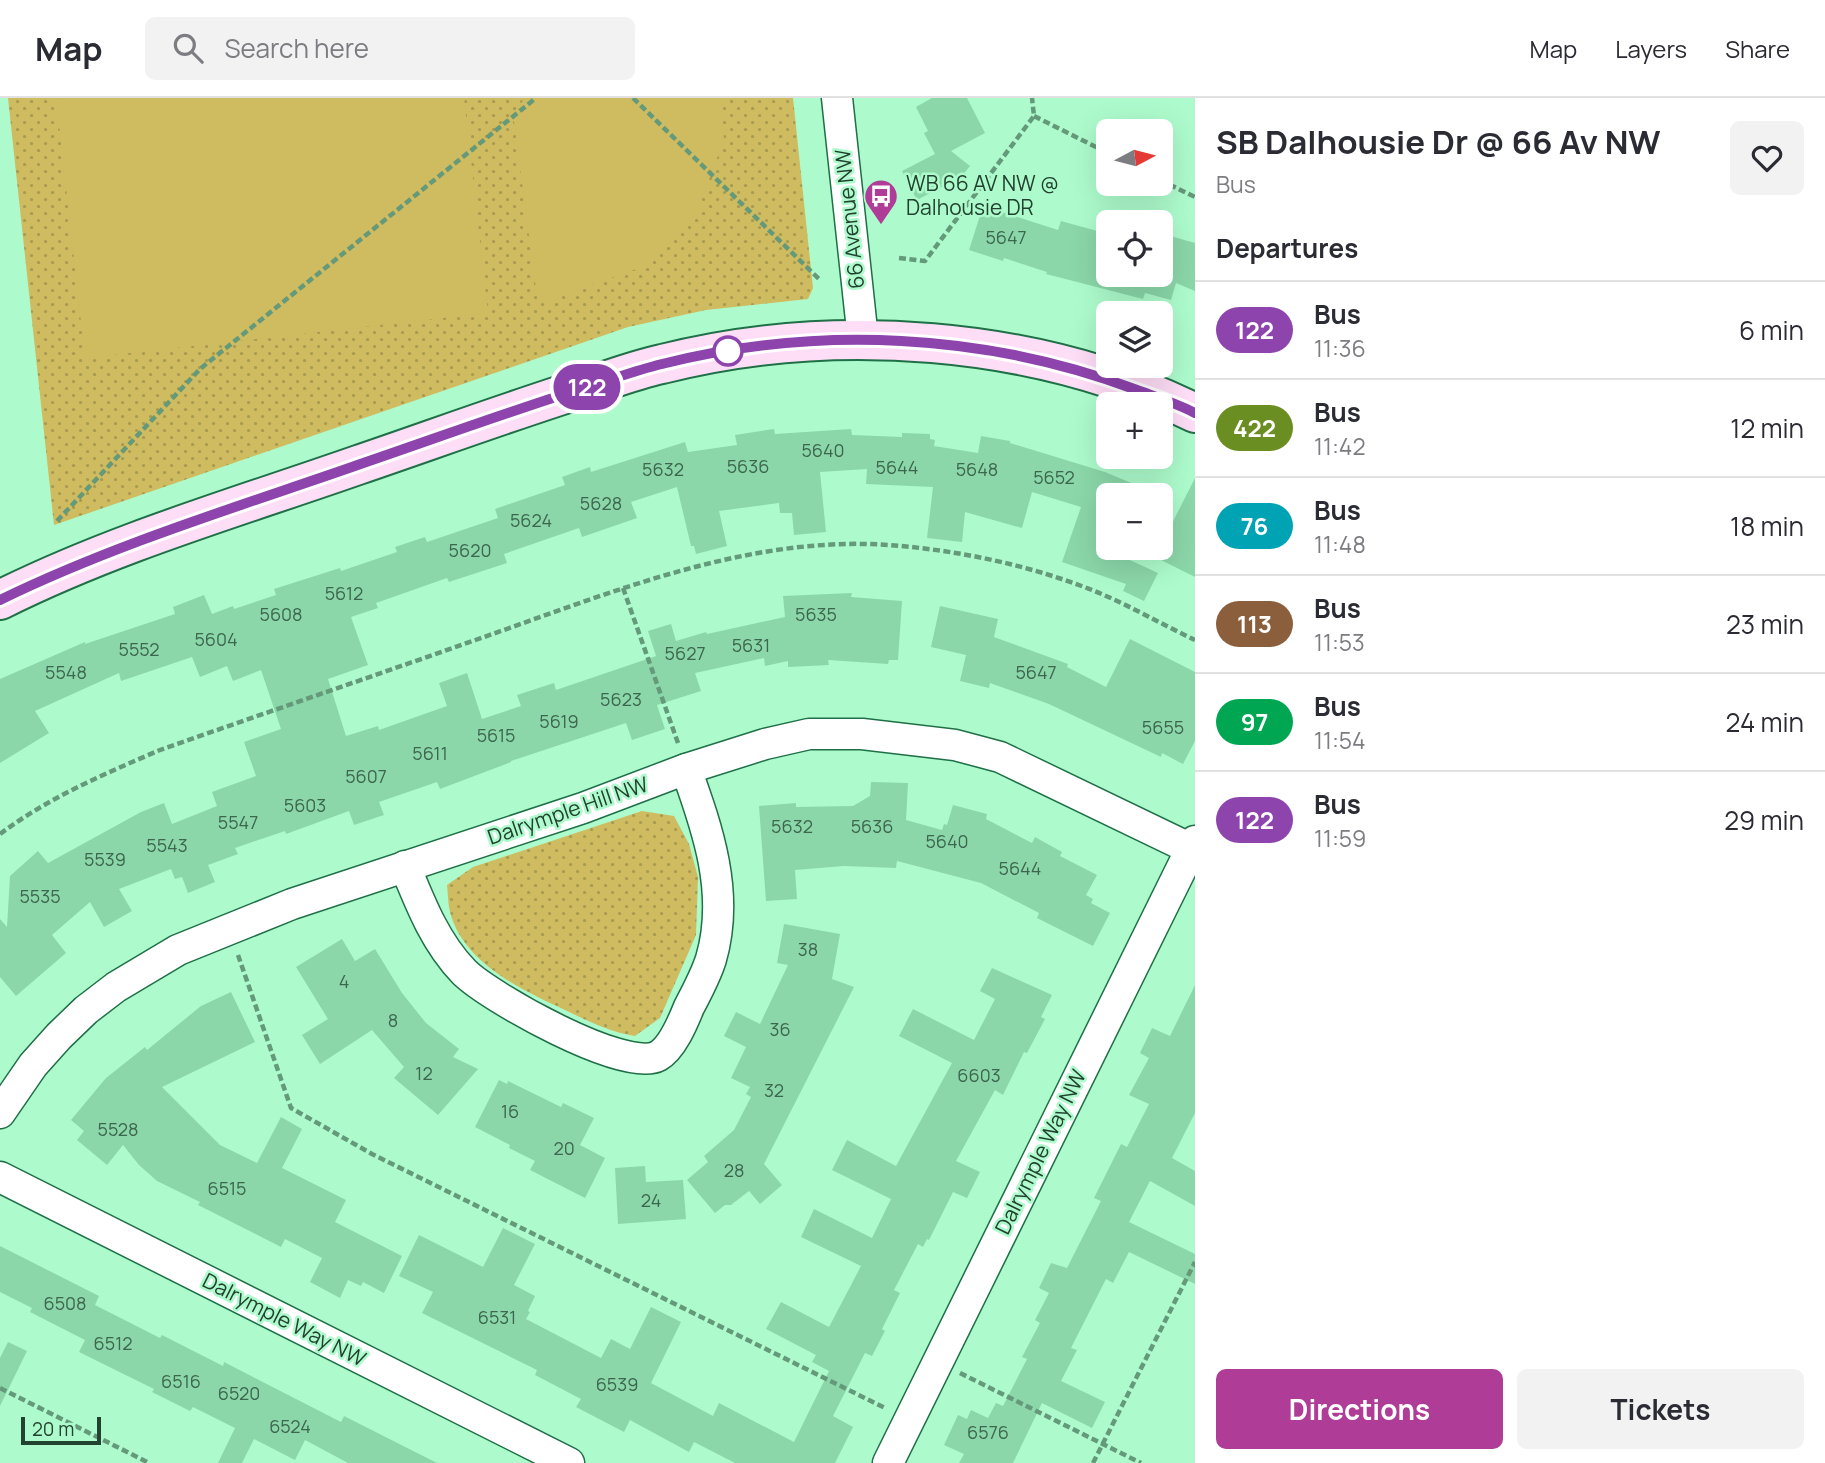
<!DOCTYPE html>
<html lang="en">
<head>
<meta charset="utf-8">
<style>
	:root { --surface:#fff; --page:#f2f2f3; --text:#2b2b33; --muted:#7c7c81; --line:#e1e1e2; --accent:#af3c97 }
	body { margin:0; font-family:Manrope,sans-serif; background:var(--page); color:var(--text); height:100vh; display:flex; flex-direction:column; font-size:26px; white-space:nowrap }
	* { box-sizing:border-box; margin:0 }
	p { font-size:23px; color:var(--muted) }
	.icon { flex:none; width:38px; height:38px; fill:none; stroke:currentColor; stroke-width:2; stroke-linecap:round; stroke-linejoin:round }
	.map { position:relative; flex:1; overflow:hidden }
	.side { display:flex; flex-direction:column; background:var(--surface); width:630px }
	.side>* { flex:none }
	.badge { padding:0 14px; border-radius:23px; font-size:24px; line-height:46px }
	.needle { width:46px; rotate:83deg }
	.fabs { position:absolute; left:1096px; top:21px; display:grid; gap:14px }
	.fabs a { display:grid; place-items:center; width:77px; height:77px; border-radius:10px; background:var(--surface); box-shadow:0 7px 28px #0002; font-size:35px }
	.scale { position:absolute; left:21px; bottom:18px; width:80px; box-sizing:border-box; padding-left:7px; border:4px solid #22412f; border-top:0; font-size:19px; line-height:24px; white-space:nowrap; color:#22412f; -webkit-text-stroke:5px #adfbcc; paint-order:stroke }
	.map>.badge { position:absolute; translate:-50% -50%; box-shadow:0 0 0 4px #fff }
	h2 { padding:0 21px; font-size:26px; line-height:63px }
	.round { display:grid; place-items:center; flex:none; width:74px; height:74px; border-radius:10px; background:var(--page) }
	.summary { display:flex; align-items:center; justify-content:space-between; height:119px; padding:0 21px }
	h1 { font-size:33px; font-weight:700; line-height:52px }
	.primary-button { display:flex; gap:14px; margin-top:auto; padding:14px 21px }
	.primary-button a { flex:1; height:80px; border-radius:10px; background:var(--accent); color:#fff; font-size:28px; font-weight:700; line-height:80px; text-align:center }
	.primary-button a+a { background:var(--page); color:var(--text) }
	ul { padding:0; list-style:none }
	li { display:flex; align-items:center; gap:21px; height:98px; padding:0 21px; border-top:2px solid var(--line) }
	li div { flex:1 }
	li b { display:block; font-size:26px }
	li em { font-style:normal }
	li .badge { min-width:77px; font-weight:700; text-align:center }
	header { display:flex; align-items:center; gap:42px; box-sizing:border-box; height:98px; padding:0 35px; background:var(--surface); border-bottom:2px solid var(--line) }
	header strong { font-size:33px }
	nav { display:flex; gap:38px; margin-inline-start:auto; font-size:24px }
	.search { width:490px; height:63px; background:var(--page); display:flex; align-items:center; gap:18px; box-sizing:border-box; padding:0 24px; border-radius:10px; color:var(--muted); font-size:26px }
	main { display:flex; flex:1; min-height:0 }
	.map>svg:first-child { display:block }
	.grass { fill:url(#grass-dots) }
	.pitch { fill:#cfbb60 }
	.building { fill:#8bd7a9 }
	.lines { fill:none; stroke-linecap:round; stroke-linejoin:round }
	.street-casing { stroke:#1f6f47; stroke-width:33 }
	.secondary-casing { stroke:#1f6f47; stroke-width:42 }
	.path { stroke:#649979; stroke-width:4.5; stroke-dasharray:7 3.5; stroke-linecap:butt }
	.street { stroke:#fff; stroke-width:30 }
	.secondary { stroke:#feddf6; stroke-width:38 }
	.line-casing { stroke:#fff; stroke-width:16 }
	.line { stroke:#8e44ad; stroke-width:10 }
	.stop-dot { fill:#fff; stroke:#8e44ad; stroke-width:3.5 }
	.labels { text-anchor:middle; stroke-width:5; stroke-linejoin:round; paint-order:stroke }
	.number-label { font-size:18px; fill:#3c664e }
	.poi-label { font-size:21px; fill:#22412f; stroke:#adfbcc; text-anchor:start }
	.street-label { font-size:21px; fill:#22412f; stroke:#adfbcc }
</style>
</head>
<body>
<header>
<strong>Map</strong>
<div class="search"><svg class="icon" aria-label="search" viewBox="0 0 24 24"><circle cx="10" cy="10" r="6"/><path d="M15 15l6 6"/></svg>Search here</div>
<nav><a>Map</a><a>Layers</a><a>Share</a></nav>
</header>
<main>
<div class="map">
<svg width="1195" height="1365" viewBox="0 0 1195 1365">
	<defs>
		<pattern id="grass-dots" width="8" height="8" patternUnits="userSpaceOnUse" patternTransform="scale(1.75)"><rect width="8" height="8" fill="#cfbb60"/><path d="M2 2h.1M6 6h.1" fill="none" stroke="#a89a50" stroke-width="1.8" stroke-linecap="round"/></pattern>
	</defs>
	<rect width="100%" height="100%" fill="#adfbcc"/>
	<g class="grass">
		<polygon points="8,0 793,0 813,190 808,201 706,212 628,229 54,427"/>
		<path d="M642 713 674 718 689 746 698 779 696 837 660 920 635 938C609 934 588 923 565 912 522 892 463 865 450 814 448 806 448 796 447 787L473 769Z"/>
	</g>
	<g class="pitch">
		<polygon points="56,0 464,0 488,215 85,260"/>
		<polygon points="525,0 721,0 724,42 694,121 639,170 538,206 513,16"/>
	</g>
	<g class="building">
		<polygon points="932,0 967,0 985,35 951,53 970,68 961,79 917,102 902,73 935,56 924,35 928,33 916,9"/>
		<polygon points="983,108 1058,132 1061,123 1108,136 1108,177 1160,177 1160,135 1195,145 1195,193 1176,185 1171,202 1145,195 1143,201 1046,176 1047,174 1004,160 1003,163 969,152"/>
		<polygon points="774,331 775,336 851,331 852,337 902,339 902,335 930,336 930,341 935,342 934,348 978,355 981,338 1010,343 1010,345 1105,374 1160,397 1108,397 1108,452 1158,475 1144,503 1123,493 1126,486 1062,464 1081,409 1032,394 1022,430 965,414 962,444 927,440 933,389 866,386 867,371 820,374 826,434 794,437 792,415 780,415 779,405 719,413 727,448 696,456 694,448 691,448 677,389 631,404 637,420 582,439 579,430 504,456 507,465 449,484 447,480 376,505 378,510 351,519 368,567 328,581 346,638 378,628 379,632 447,608 439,585 467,575 482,621 521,608 517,597 554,585 556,592 656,558 648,533 671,526 676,543 706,534 707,536 785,519 783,498 852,495 851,499 902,503 898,562 889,562 888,566 828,562 829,567 788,569 788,563 765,568 764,560 695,575 701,593 657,607 665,631 632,642 626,625 511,663 511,664 440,691 437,684 379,704 384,717 354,727 349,713 286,736 285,733 235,750 238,756 208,767 215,784 188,795 182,779 175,781 171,771 119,791 132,813 104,829 90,804 52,837 66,855 16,898 0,879 0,821 7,829 10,778 38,753 48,765 141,714 164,705 172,726 217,708 212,694 256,678 244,644 281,631 261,572 233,583 227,568 200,579 192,559 121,583 119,575 35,613 49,635 0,665 0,581 85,544 85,546 175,516 173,509 204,497 212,516 233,508 234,511 276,497 274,491 340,470 341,473 397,454 395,449 425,439 427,444 498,420 495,411 565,387 562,379 590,369 591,374 685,344 688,354 737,347 735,337"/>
		<polygon points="1195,380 1195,479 1155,459"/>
		<polygon points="940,508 998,521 994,539 1068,566 1067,569 1106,589 1130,541 1195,574 1195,643 1183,666 1162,655 1161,659 1049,606 990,585 989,590 960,583 966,557 931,549"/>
		<polygon points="871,684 908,685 906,722 942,732 944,726 947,727 953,707 987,716 986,721 1032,745 1035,739 1062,754 1060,758 1097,777 1086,797 1093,801 1091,805 1110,815 1093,848 1037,820 1039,815 981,785 897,763 896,770 844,768 795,772 797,801 766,803 759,708 796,705 796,709 853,708 870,698"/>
		<polygon points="784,826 840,836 832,881 854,889 764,1066 782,1087 760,1106 749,1093 731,1107 725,1107 715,1115 687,1082 708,1064 704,1058 734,1032 751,999 746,996 750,989 731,980 746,949 724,938 736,914 760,926 788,867 777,865"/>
		<polygon points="342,841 355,863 375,851 402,895 426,925 459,951 453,959 478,971 438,1017 394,980 404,969 372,932 320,966 302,937 328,921 296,869"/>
		<polygon points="992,870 1052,897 1041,919 1045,921 1027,955 1024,954 1003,997 995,992 956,1063 980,1074 967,1100 953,1094 929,1142 927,1141 923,1149 918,1146 894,1192 900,1195 882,1231 885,1233 872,1258 865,1255 833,1318 853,1329 835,1365 735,1365 694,1344 689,1354 630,1322 624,1334 576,1309 581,1301 535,1277 537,1272 422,1215 433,1194 399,1178 419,1137 483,1169 503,1130 535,1146 514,1187 535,1198 528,1213 530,1214 526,1221 601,1260 611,1241 630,1251 651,1209 681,1224 651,1285 713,1318 719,1305 794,1344 829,1273 812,1264 816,1257 766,1231 781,1204 829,1229 861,1168 801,1139 814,1111 872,1140 891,1101 832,1072 847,1042 896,1068 952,965 899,938 913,911 974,942 995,901 980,893"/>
		<polygon points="1195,887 1195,1015 1172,1060 1195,1073 1195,1108 1150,1083 1129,1124 1195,1156 1195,1186 1129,1154 1113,1185 1106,1181 1071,1250 1077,1252 1061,1283 1105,1304 1092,1330 1042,1305 1013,1365 959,1365 964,1356 944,1347 958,1317 967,1321 971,1312 988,1320 996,1305 1003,1308 1027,1261 1022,1259 1040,1225 1035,1222 1049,1195 1039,1190 1051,1165 1067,1170 1101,1103 1094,1100 1121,1046 1127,1049 1149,1006 1129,997 1149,960 1140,955 1152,930 1170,938"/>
		<polygon points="231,894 255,944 162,989 220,1047 257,1065 281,1019 302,1031 282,1070 346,1102 335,1124 402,1158 384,1195 363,1184 361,1188 348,1182 340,1200 310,1184 322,1160 285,1141 281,1149 198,1107 200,1104 157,1083 139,1067 123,1047 107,1067 77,1042 84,1033 71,1022 106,980 145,949 147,952 201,908"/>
		<polygon points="499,982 507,986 508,983 561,1009 563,1005 594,1020 580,1047 605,1060 585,1100 530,1072 535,1063 509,1050 510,1047 475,1029"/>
		<polygon points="645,1068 646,1084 683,1082 686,1121 618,1126 615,1070"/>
		<polygon points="0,1148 99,1198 95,1207 160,1240 162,1237 223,1268 224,1264 341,1324 344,1318 437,1365 348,1365 305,1342 295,1362 254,1341 242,1365 218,1365 235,1330 193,1309 190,1313 152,1294 154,1291 79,1254 85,1242 30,1214 32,1210 0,1194"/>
		<polygon points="8,1244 27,1253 0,1308 0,1260"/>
	</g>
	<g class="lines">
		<g class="street-casing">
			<g id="street">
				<polyline points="837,0 863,241"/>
				<path d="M405 768C420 805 435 844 464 874 489 899 626 976 658 958 672 950 683 924 689 909 697 894 706 877 711 861 730 796 708 732 686 671"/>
				<polyline points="0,1015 33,967 59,938 86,912 116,889 178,852 292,806 583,710 686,671 765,646 809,636 862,636 955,647 1000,659 1191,751"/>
				<polyline points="0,1079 569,1365"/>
				<polyline points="888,1365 1195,743"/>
			</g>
		</g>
		<g class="secondary-casing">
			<path id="secondary" d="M0 502C114 445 238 409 358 367 437 340 516 311 596 286 617 279 639 271 662 266 832 223 1036 237 1195 315"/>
		</g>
		<g class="path">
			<polyline points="633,0 819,181"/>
			<polyline points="1034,18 1108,55"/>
			<polyline points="1160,82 1195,99"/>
			<polyline points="899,160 925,163 1034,18 1032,0"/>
			<polyline points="57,423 200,271 536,0"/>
			<polyline points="623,490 678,645"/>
			<path d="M0 736C48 700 104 676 160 652 268 614 376 577 484 539 618 492 757 434 901 448 966 454 1031 468 1092 492 1127 506 1161 526 1195 542"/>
			<polyline points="238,857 291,1010 372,1056 885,1310"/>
			<polyline points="960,1275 1141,1365"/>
			<polyline points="0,1290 149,1365"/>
			<polyline points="1093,1365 1195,1164"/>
		</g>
		<use href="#street" class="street"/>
		<use href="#secondary" class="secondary"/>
	</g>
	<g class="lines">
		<g class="line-casing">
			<path id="line" d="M0 502C113 447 234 410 352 369 431 342 510 313 590 288 613 281 637 272 662 266 818 227 986 235 1137 292 1156 299 1176 305 1195 315"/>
		</g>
		<use href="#line" class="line"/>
	</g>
	<defs>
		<g id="bus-pin" transform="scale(1.75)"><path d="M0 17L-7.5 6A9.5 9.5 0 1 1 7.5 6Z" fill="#af3c97" stroke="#adfbcc"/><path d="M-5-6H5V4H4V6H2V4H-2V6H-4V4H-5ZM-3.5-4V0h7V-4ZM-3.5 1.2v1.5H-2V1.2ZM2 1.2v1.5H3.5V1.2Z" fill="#fff"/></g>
	</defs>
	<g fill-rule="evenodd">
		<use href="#bus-pin" x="881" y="98"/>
	</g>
	<circle class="stop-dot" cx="728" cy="253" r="14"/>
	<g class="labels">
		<g class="number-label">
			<text x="1006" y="146">5647</text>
			<text x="823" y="359">5640</text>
			<text x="748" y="375">5636</text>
			<text x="897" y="376">5644</text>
			<text x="663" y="378">5632</text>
			<text x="977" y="378">5648</text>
			<text x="1054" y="386">5652</text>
			<text x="601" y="412">5628</text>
			<text x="531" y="429">5624</text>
			<text x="470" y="459">5620</text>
			<text x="344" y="502">5612</text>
			<text x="281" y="523">5608</text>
			<text x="816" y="523">5635</text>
			<text x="216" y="548">5604</text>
			<text x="751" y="554">5631</text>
			<text x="139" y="558">5552</text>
			<text x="685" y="562">5627</text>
			<text x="66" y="581">5548</text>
			<text x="1036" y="581">5647</text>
			<text x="621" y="608">5623</text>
			<text x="559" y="630">5619</text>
			<text x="1163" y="636">5655</text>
			<text x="496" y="644">5615</text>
			<text x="430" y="662">5611</text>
			<text x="366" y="685">5607</text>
			<text x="305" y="714">5603</text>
			<text x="238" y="731">5547</text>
			<text x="792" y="735">5632</text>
			<text x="872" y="735">5636</text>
			<text x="947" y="750">5640</text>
			<text x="167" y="754">5543</text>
			<text x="105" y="768">5539</text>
			<text x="1020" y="777">5644</text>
			<text x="40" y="805">5535</text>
			<text x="808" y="858">38</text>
			<text x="344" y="890">4</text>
			<text x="393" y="929">8</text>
			<text x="780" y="938">36</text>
			<text x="424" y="982">12</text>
			<text x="979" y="984">6603</text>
			<text x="774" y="999">32</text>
			<text x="510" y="1020">16</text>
			<text x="118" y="1038">5528</text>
			<text x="564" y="1057">20</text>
			<text x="734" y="1079">28</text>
			<text x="227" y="1097">6515</text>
			<text x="651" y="1109">24</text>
			<text x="65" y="1212">6508</text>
			<text x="497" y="1226">6531</text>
			<text x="113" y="1252">6512</text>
			<text x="181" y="1290">6516</text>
			<text x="617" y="1293">6539</text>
			<text x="239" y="1302">6520</text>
			<text x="290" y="1335">6524</text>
			<text x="988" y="1341">6576</text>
		</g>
		<g class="poi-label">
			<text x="906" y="93">WB 66 AV NW @<tspan x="906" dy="24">Dalhousie DR</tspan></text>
		</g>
		<g class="street-label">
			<text transform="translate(850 121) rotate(-96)" y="7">66 Avenue NW</text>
			<text transform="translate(568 713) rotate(-19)" y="7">Dalrymple Hill NW</text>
			<text transform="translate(1041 1054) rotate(-64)" y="7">Dalrymple Way NW</text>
			<text transform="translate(284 1222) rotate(27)" y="7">Dalrymple Way NW</text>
		</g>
	</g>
</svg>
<div class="fabs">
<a><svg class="needle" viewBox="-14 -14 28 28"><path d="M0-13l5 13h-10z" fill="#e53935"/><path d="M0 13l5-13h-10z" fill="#7c7c81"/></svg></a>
<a><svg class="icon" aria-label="locate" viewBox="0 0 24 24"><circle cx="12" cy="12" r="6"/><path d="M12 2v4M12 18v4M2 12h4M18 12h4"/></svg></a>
<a><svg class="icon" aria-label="layers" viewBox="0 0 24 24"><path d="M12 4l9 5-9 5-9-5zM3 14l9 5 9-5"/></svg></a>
<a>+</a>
<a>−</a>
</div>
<div class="scale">20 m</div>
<b class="badge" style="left:587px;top:289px;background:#8e44ad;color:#fff">122</b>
</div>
<section class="side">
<div class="summary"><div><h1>SB Dalhousie Dr @ 66 Av NW</h1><p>Bus</p></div><a class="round"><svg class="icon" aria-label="heart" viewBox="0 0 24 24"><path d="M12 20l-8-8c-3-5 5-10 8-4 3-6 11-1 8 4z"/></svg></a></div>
<h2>Departures</h2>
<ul>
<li><span class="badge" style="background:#8e44ad;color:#fff">122</span><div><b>Bus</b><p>11:36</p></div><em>6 min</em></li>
<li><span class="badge" style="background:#6b8e23;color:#fff">422</span><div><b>Bus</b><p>11:42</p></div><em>12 min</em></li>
<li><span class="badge" style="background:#00a3b4;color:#fff">76</span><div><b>Bus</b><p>11:48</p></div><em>18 min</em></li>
<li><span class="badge" style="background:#8b5e3c;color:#fff">113</span><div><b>Bus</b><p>11:53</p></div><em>23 min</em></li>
<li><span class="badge" style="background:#00a651;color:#fff">97</span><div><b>Bus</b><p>11:54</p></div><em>24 min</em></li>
<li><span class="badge" style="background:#8e44ad;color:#fff">122</span><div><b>Bus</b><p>11:59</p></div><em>29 min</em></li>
</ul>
<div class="primary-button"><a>Directions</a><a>Tickets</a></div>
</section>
</main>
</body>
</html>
